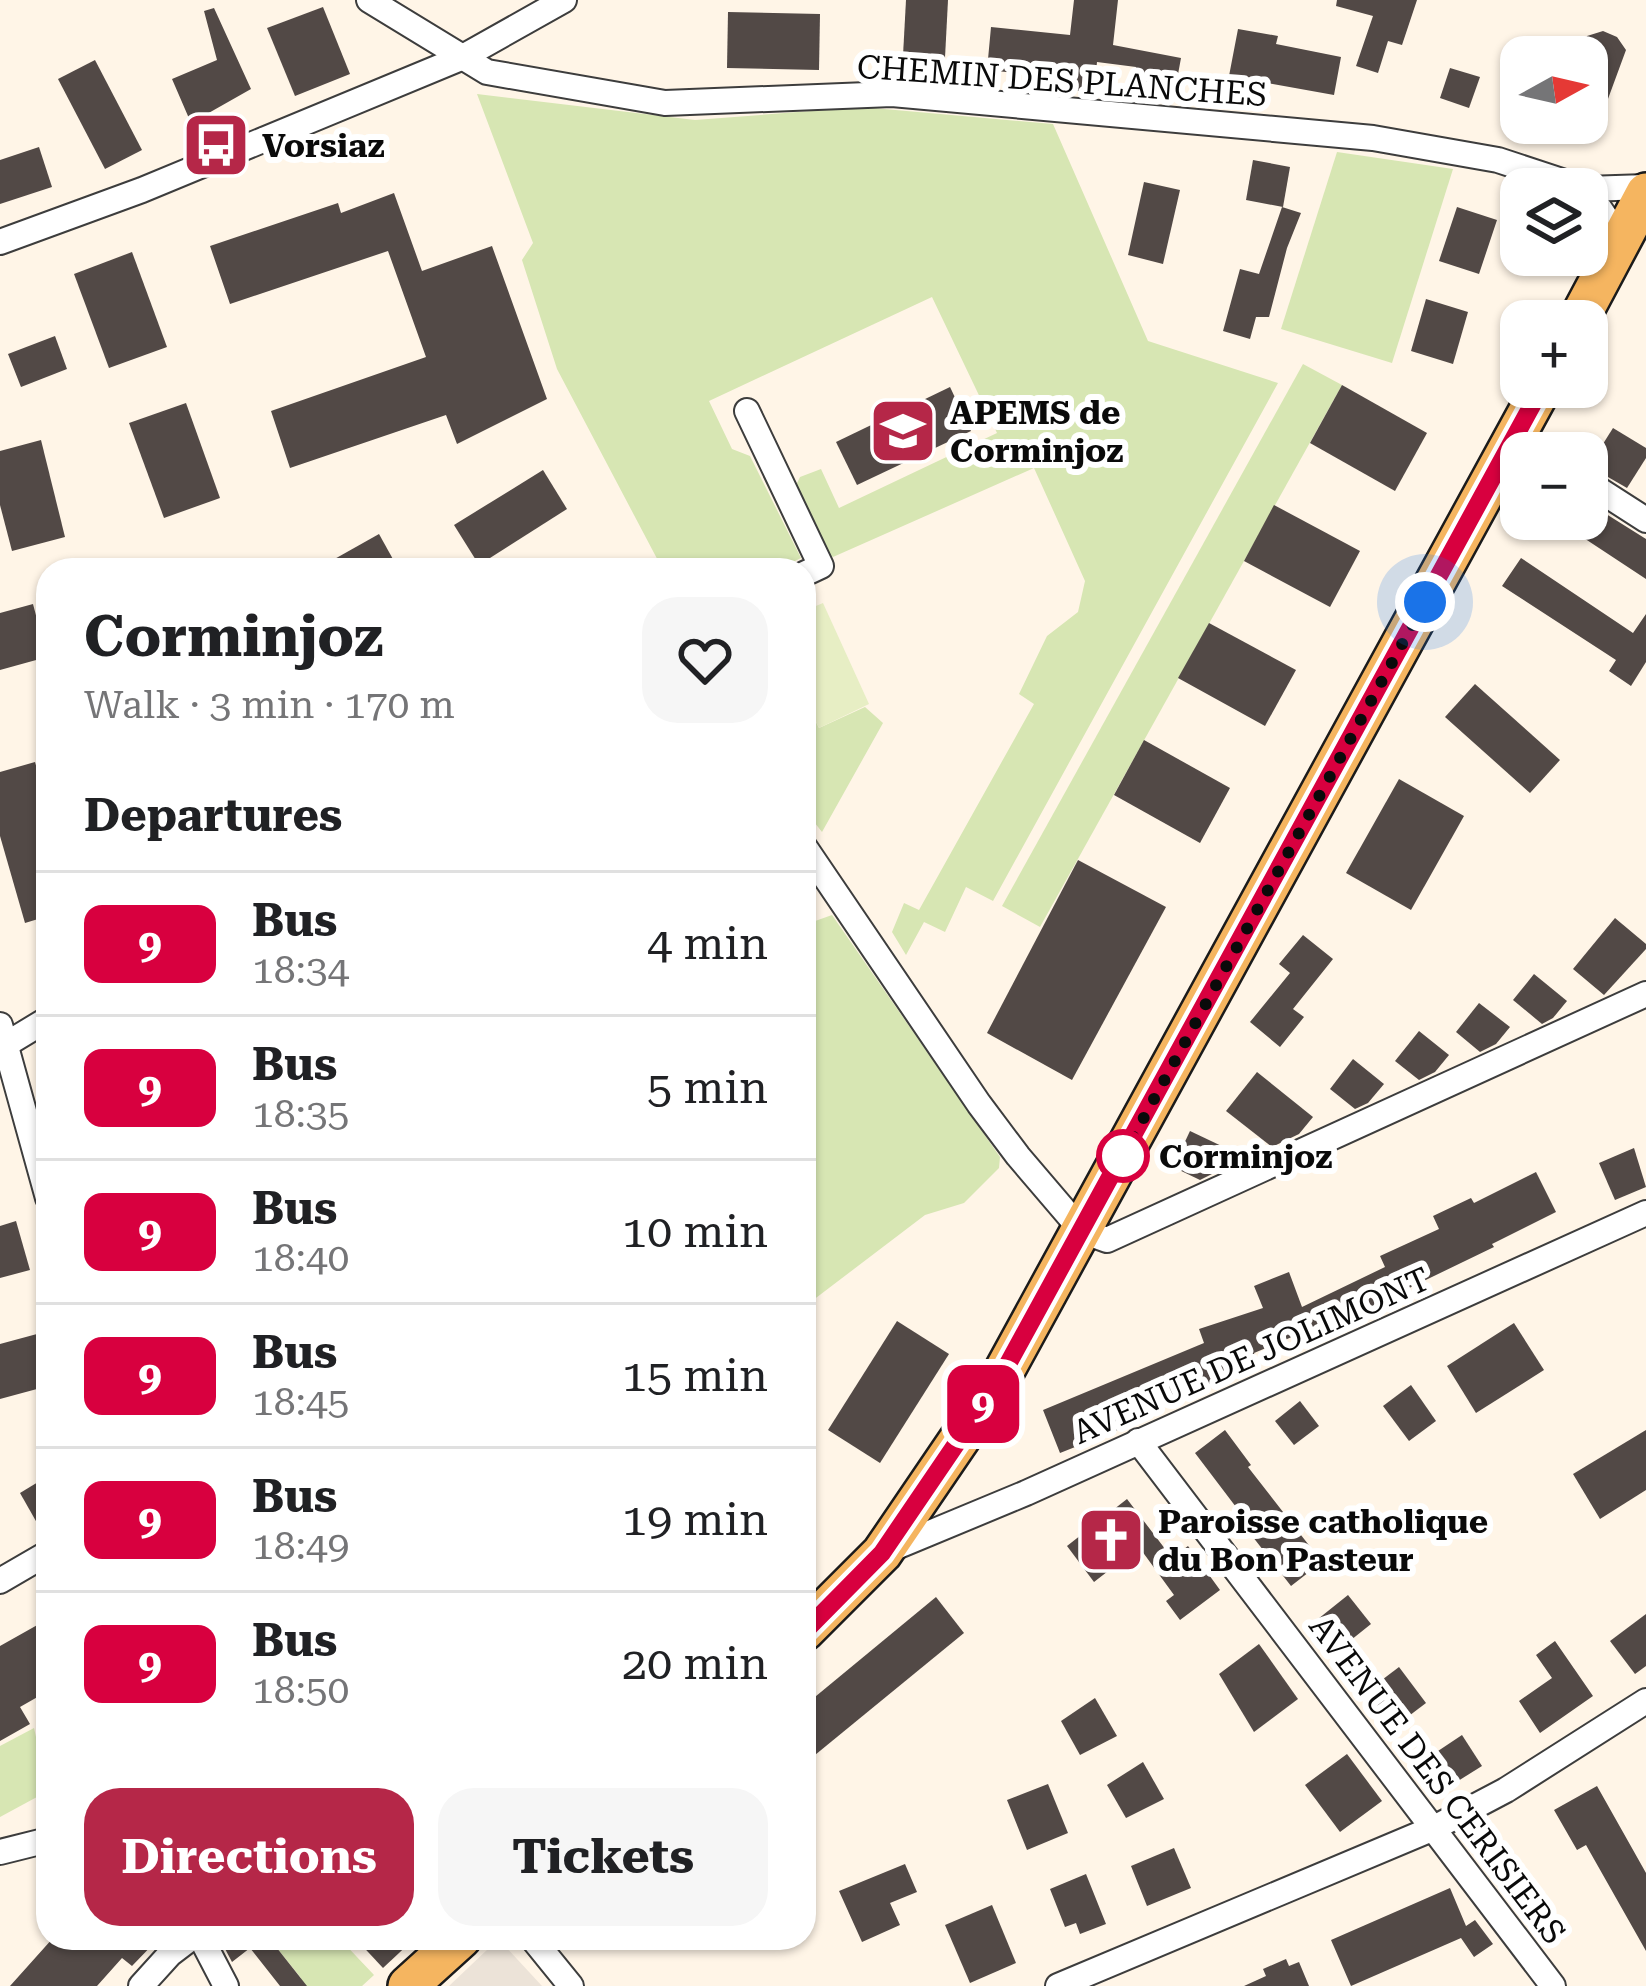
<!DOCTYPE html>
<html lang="en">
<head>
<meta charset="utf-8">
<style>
	:root { --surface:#fff; --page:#f6f6f6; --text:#202124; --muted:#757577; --line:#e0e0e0; --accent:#b52748 }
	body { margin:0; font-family:"Roboto Serif",serif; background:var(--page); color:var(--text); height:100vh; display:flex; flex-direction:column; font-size:45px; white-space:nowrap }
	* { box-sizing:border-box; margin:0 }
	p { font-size:39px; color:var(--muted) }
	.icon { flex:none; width:66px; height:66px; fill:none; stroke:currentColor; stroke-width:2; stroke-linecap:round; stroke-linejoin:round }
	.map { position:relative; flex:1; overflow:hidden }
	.details { position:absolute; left:36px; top:558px; width:780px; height:1392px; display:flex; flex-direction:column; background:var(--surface); border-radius:36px; box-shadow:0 3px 9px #0004 }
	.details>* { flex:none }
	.badge { padding:0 24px; border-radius:18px; font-size:42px; line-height:78px }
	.needle { width:78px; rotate:82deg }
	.tools { position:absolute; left:1500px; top:36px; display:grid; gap:24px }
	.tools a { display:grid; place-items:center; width:108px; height:108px; border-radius:24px; background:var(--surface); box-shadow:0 3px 9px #0004; font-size:60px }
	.you { position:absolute; width:60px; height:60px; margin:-30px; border:9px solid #fff; border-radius:50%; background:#1a73e8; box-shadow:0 0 0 18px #1a73e833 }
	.map>.badge { position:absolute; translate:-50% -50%; box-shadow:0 0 0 6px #fff }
	h2 { padding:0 48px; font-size:45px; line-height:108px }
	.round { display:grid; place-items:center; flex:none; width:126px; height:126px; border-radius:36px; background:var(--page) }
	.headline { display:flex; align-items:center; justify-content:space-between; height:204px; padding:0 48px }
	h1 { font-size:57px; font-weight:700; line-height:90px }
	.button { display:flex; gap:24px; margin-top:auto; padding:24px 48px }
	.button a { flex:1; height:138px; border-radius:36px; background:var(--accent); color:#fff; font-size:48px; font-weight:700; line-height:138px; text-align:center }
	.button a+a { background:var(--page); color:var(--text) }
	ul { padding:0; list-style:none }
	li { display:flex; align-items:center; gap:36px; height:144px; padding:0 48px; border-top:3px solid var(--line) }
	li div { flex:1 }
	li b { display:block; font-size:45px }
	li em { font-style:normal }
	li .badge { min-width:132px; font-weight:700; text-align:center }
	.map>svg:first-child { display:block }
	.green { fill:#d7e6b3 }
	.pitch { fill:#e7eec4 }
	.plaza { fill:#ece3d8 }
	.building { fill:#524946 }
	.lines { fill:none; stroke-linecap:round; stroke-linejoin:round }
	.street-casing { stroke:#3d3d3d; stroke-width:28 }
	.primary-casing { stroke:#1b1b1b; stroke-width:44 }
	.street { stroke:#fff; stroke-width:24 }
	.primary { stroke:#f5b560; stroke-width:39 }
	.line-casing { stroke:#fff; stroke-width:27 }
	.line { stroke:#d8003f; stroke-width:18 }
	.walk { stroke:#0a0a0a; stroke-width:12; stroke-dasharray:0 21.6 }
	.stop-dot { fill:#fff; stroke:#d8003f; stroke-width:6 }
	.labels { text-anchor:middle; stroke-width:12; stroke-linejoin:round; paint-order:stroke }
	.street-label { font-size:33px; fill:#0a0a0a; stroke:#fff }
	.poi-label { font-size:33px; font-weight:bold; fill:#0a0a0a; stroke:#fff; text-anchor:start }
	.stop-label { font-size:33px; font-weight:bold; fill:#0a0a0a; stroke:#fff; text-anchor:start }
</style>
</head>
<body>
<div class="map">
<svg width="1646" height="1986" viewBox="0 0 1646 1986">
	<rect width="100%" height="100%" fill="#fff5e7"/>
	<g class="green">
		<polygon points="477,94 695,120 862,107 1053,124 1148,341 1278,383 993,901 966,887 945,932 924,922 906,955 892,932 904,903 919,910 1034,704 1019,694 1047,636 1078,612 1085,581 1034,468 833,557 823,551 794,489 800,477 821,469 839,508 997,433 932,297 709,401 732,449 750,456 801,558 777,570 663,570 557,369 522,260 533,243"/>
		<polygon points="1337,152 1453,169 1392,363 1281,329"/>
		<polygon points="1303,364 1342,385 1040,927 1002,906"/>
		<polygon points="804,698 819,728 865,707 883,723 822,832 804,809"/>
		<polygon points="832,915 1000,1157 999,1168 964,1203 925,1215 804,1307 804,925"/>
		<polygon points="34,1728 48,1791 0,1817 0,1746"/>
		<polygon points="269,1938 339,1938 374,1975 362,1986 295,1986 301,1978"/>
	</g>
	<polygon class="pitch" points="823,603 869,704 819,728 804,698 804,611"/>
	<polygon class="plaza" points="504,1945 542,1986 449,1986 490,1947"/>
	<g class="building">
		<polygon points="906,0 948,0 944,77 902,74"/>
		<polygon points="1074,0 1118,0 1113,45 1181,58 1174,96 1132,88 1136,67 1097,62 1094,93 1064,89 1066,78 987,70 991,27 1070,35"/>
		<polygon points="1337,0 1417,0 1402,45 1388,41 1378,73 1356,66 1373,16 1336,6"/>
		<polygon points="323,7 350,74 295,96 267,28"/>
		<polygon points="214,8 251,89 191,123 172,79 217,60 204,11"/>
		<polygon points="728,12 820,14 819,70 727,68"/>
		<polygon points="1238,29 1278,36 1276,44 1341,57 1334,95 1229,76"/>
		<polygon points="1603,31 1617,37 1626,50 1605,107 1587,101 1587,57 1580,57 1587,36"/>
		<polygon points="95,60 142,150 105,169 58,79"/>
		<polygon points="1450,68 1480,77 1469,108 1440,98"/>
		<polygon points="39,147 52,187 0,204 0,160"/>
		<polygon points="1253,160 1290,167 1283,207 1246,200"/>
		<polygon points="1144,182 1180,190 1163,264 1128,255"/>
		<polygon points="394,193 422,271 492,246 547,399 457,444 446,415 290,468 271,411 426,357 388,251 230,304 210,246 338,203 341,213"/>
		<polygon points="1282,207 1301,213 1287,248 1269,317 1256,317 1250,339 1223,331 1240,269 1259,274"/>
		<polygon points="1457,207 1497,220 1479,274 1439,261"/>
		<polygon points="132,252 167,347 109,368 74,274"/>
		<polygon points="1426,299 1468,312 1453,364 1411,351"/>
		<polygon points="55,336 67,369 21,387 8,354"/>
		<polygon points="1342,385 1427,433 1395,491 1310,443"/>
		<polygon points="950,387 971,431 857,485 836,442"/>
		<polygon points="186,403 220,498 164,518 129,423"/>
		<polygon points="1613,428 1646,448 1646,458 1627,488 1589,466"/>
		<polygon points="41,440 65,537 12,551 0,505 0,451"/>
		<polygon points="543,470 567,509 479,565 454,525"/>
		<polygon points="1587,502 1646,539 1646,579 1555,519 1587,519"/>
		<polygon points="1274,505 1360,551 1330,607 1244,561"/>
		<polygon points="379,534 399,570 315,570"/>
		<polygon points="1521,558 1633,633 1646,614 1646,662 1631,686 1609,671 1616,660 1502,586"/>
		<polygon points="33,604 47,657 0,670 0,613"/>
		<polygon points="1209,623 1296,670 1265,726 1178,678"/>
		<polygon points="1475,684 1560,760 1530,793 1445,717"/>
		<polygon points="1144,740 1230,788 1200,843 1114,795"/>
		<polygon points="35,762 48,807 48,916 25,923 0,836 0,772"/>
		<polygon points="1399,779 1464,816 1411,910 1346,873"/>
		<polygon points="1078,860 1166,907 1072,1080 987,1033"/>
		<polygon points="1615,918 1646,944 1646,949 1604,995 1573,969"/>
		<polygon points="1303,935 1333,959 1293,1009 1304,1017 1280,1047 1250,1022 1290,973 1279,964"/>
		<polygon points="1534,974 1567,1001 1553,1018 1542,1024 1513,1000"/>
		<polygon points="1479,1003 1510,1027 1496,1044 1480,1052 1456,1032"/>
		<polygon points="1419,1031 1449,1055 1435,1072 1419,1080 1395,1061"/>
		<polygon points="1353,1059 1384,1084 1368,1103 1355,1109 1330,1089"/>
		<polygon points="1257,1072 1313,1117 1299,1134 1272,1147 1226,1111"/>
		<polygon points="1190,1131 1230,1150 1220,1170 1200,1180 1173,1167"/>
		<polygon points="1634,1148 1646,1187 1615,1200 1599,1163"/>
		<polygon points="1536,1172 1556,1212 1492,1244 1494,1247 1374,1305 1378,1314 1338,1333 1332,1320 1254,1353 1259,1368 1193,1389 1131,1418 1133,1424 1060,1453 1043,1410 1204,1343 1199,1329 1263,1308 1254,1286 1289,1272 1302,1307 1385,1267 1380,1256 1439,1229 1433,1216 1471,1198 1474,1203"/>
		<polygon points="16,1221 30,1270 0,1278 0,1226"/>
		<polygon points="897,1321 949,1354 880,1463 828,1430"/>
		<polygon points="1514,1323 1544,1370 1476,1413 1447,1366"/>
		<polygon points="48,1331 48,1386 0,1399 0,1344"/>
		<polygon points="1411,1385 1436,1421 1409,1441 1383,1406"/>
		<polygon points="1300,1401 1319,1426 1294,1445 1275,1421"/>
		<polygon points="1225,1430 1251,1465 1248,1467 1322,1562 1291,1586 1235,1514 1239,1511 1195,1453"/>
		<polygon points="1646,1430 1646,1490 1600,1519 1573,1474"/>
		<polygon points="48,1476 48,1537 45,1537 20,1493"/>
		<polygon points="1127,1499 1172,1558 1188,1546 1220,1590 1180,1620 1166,1601 1174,1595 1139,1547 1094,1582 1067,1546"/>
		<polygon points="1348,1595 1371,1624 1336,1652 1313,1623"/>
		<polygon points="936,1597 964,1633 804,1764 804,1706"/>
		<polygon points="1646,1614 1646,1666 1635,1674 1610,1641"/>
		<polygon points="48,1619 48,1691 20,1707 30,1724 0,1741 0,1646"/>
		<polygon points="1555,1641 1593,1696 1540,1733 1519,1701 1552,1678 1536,1655"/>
		<polygon points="1259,1644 1298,1699 1254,1732 1219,1674"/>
		<polygon points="1399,1667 1426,1703 1393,1728 1366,1692"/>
		<polygon points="1095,1698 1117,1736 1080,1755 1061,1721"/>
		<polygon points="1462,1735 1482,1766 1442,1791 1423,1761"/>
		<polygon points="1347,1754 1382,1801 1340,1832 1305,1785"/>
		<polygon points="1143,1762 1164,1799 1126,1818 1107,1785"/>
		<polygon points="1048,1784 1068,1833 1027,1850 1007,1800"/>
		<polygon points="1597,1786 1646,1873 1646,1951 1586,1845 1577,1850 1554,1810"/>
		<polygon points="1174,1848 1191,1888 1147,1906 1131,1866"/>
		<polygon points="905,1864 917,1892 890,1903 900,1925 862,1942 839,1891"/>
		<polygon points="1086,1874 1106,1924 1080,1934 1076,1923 1065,1927 1050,1889"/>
		<polygon points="1450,1888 1466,1926 1475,1920 1493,1944 1474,1957 1461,1938 1351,1986 1331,1940"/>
		<polygon points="992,1905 1016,1963 970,1983 945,1925"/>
		<polygon points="53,1938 159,1938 132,1966 122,1958 97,1986 10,1986"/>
		<polygon points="232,1938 269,1938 307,1986 280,1986 250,1948 232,1962 223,1945"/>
		<polygon points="355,1938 415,1938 383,1968"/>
		<polygon points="1286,1959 1289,1966 1299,1962 1309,1986 1244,1986 1266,1976 1263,1969"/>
	</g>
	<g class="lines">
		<g class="street-casing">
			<g id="street">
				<polyline points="369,0 487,72 665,103 892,94 1373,138 1498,160 1586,189 1646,187"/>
				<polyline points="1587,190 1621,240"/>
				<polyline points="0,242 142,190 461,58 564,0"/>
				<polyline points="747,411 821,566 804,574"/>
				<polyline points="1587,482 1646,520"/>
				<polyline points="804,846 979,1104 1018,1156 1082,1231 1107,1240 1646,994"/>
				<polyline points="0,1025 48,1198"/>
				<polyline points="0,1048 48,1019"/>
				<polyline points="1138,1441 1553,1986"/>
				<polyline points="884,1552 1026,1493 1646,1213"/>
				<polyline points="0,1581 48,1553"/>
				<polyline points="0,1852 48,1840"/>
				<polyline points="201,1938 226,1986"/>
				<polyline points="532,1938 571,1986"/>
				<polyline points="141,1986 170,1954 191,1938"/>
				<polyline points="1058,1986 1434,1828 1506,1790 1646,1701"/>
			</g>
		</g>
		<g class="primary-casing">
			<g id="primary">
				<polyline points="1578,321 1646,193"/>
				<polyline points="804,1631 882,1553 997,1384 1542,387"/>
				<polyline points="408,1986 461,1938"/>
			</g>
		</g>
		<use href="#street" class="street"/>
		<use href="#primary" class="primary"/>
	</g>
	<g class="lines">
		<g class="line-casing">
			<polyline id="line" points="804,1632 882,1553 997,1384 1542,387"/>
		</g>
		<use href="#line" class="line"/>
		<polyline class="walk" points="1123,1156 1425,602"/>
	</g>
	<defs>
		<g id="bus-square" transform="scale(3.45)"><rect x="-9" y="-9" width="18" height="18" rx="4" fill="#b52748" stroke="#fff"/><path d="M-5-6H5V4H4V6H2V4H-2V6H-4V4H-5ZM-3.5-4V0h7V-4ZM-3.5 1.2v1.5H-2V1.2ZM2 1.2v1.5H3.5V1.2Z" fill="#fff"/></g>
		<g id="school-square" transform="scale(3.45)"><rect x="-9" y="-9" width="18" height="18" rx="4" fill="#b52748" stroke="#fff"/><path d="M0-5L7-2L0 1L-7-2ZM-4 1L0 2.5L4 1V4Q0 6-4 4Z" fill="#fff"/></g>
		<g id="church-square" transform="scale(3.45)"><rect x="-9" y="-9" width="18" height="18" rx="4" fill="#b52748" stroke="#fff"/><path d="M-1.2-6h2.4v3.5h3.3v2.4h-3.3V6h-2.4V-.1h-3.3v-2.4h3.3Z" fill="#fff"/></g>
	</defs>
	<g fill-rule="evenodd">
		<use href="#bus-square" x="216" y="145"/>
		<use href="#school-square" x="903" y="431"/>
		<use href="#church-square" x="1111" y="1540"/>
	</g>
	<circle class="stop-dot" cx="1123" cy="1156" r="24"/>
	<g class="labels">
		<g class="street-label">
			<text transform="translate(1062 80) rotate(4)" y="12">CHEMIN DES PLANCHES</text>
			<text transform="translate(1251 1355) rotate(-24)" y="12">AVENUE DE JOLIMONT</text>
			<text transform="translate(1438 1779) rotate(53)" y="12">AVENUE DES CERISIERS</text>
		</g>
		<g class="poi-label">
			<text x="262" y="157">Vorsiaz</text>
			<text x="950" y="424">APEMS de<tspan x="950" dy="38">Corminjoz</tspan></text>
			<text x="1158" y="1533">Paroisse catholique<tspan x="1158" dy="38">du Bon Pasteur</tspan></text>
		</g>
		<g class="stop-label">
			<text x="1159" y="1168">Corminjoz</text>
		</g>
	</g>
</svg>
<div class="tools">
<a><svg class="needle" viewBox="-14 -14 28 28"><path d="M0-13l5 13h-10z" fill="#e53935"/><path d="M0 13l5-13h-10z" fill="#757577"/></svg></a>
<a><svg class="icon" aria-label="layers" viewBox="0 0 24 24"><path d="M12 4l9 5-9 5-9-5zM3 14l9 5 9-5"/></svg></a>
<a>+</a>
<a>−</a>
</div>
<div class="you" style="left:1425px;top:602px"></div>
<b class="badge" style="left:983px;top:1404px;background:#d8003f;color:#fff">9</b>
<section class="details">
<div class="headline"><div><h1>Corminjoz</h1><p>Walk · 3 min · 170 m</p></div><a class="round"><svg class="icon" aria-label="heart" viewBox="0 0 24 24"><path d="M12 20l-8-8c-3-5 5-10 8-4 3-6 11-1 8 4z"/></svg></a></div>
<h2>Departures</h2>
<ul>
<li><span class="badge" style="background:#d8003f;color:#fff">9</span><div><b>Bus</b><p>18:34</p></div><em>4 min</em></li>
<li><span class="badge" style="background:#d8003f;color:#fff">9</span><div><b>Bus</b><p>18:35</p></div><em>5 min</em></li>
<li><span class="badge" style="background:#d8003f;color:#fff">9</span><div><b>Bus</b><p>18:40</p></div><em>10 min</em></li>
<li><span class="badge" style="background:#d8003f;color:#fff">9</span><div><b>Bus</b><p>18:45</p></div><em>15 min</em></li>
<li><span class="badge" style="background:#d8003f;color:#fff">9</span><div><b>Bus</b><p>18:49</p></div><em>19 min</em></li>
<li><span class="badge" style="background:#d8003f;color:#fff">9</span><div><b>Bus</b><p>18:50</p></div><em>20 min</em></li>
</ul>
<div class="button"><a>Directions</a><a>Tickets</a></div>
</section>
</div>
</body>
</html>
